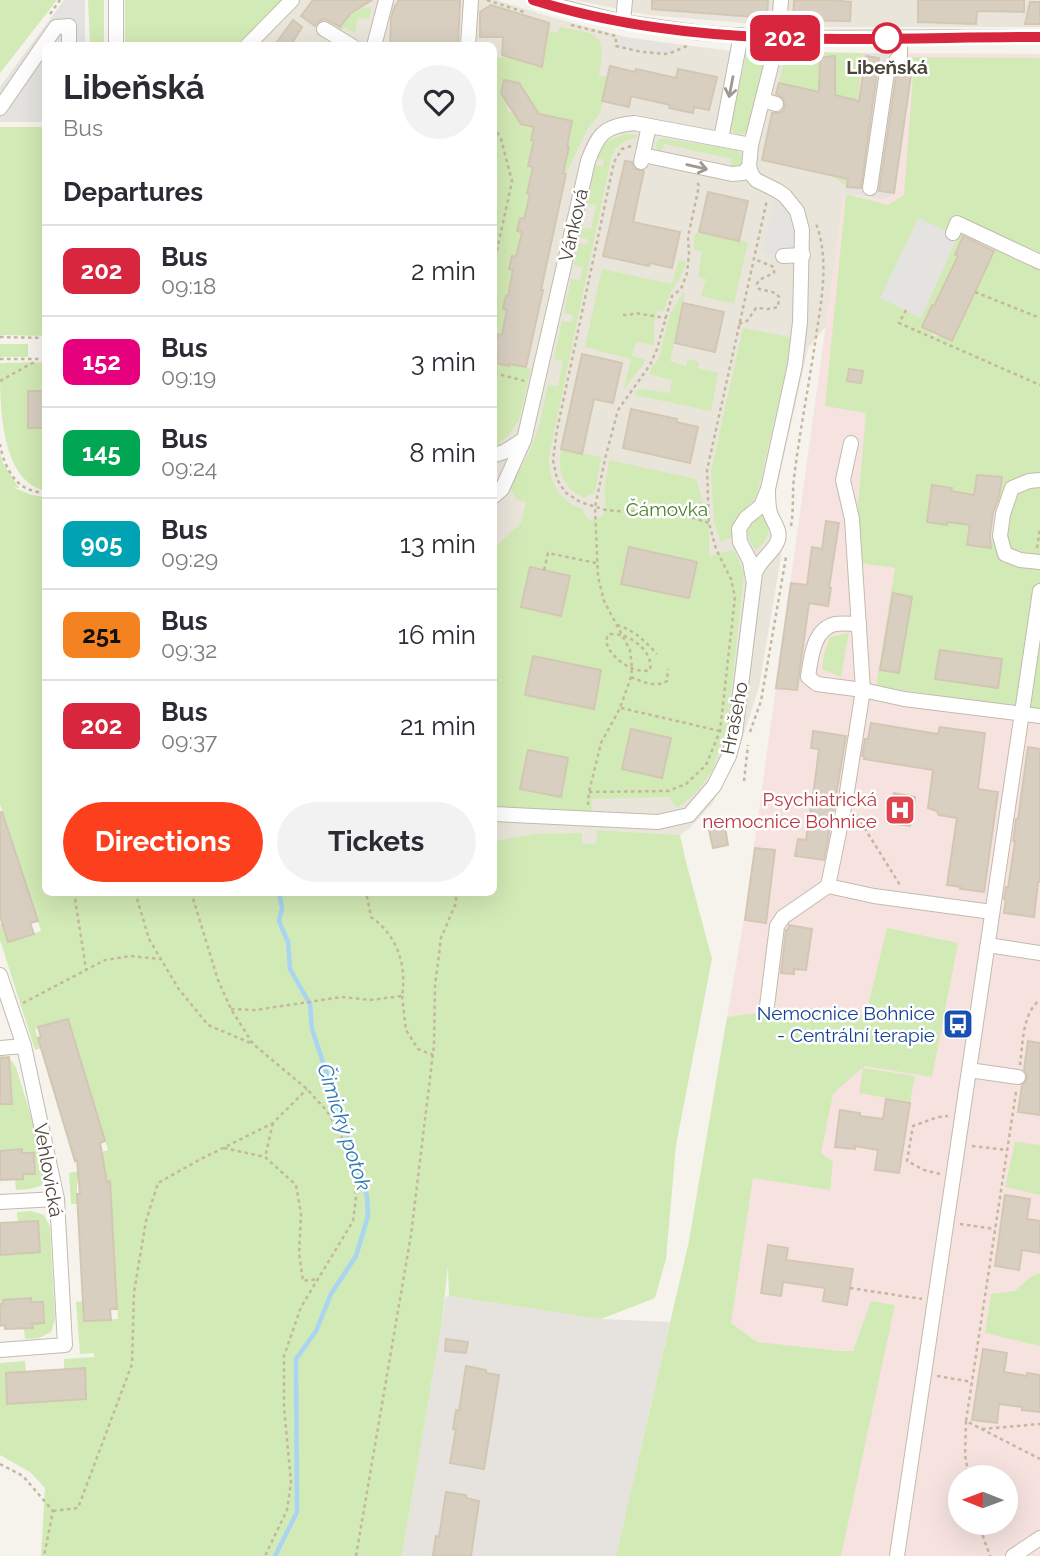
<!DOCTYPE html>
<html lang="en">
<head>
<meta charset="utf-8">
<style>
	:root { --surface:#fff; --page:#f2f2f3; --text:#2b2b33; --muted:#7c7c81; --line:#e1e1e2; --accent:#fc3f1d }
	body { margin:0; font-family:Raleway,sans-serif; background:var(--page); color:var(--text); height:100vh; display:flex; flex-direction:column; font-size:26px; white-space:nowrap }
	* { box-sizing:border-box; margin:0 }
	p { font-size:23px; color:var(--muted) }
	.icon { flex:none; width:38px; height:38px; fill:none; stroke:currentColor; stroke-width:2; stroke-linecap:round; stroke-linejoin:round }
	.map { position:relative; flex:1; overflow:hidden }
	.side { position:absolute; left:42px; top:42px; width:455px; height:854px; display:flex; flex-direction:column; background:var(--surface); border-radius:10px; box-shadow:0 7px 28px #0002 }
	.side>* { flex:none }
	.badge { padding:0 14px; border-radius:10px; font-size:24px; line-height:46px }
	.needle { width:46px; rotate:271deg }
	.buttons { position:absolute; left:948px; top:1465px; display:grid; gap:14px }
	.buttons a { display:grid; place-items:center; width:70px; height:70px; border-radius:50%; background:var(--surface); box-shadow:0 7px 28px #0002; font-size:35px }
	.map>.badge { position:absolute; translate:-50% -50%; box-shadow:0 0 0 4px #fff }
	h2 { padding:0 21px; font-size:26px; line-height:63px }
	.round { display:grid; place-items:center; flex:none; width:74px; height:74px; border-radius:37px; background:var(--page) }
	.headline { display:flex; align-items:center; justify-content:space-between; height:119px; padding:0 21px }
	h1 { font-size:33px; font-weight:700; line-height:52px }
	.button { display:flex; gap:14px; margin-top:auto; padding:14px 21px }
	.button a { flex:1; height:80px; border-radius:42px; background:var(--accent); color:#fff; font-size:28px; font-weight:700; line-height:80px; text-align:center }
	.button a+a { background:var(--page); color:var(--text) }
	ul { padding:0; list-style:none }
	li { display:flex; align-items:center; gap:21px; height:91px; padding:0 21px; border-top:2px solid var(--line) }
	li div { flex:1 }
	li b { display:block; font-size:26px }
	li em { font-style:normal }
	li .badge { min-width:77px; font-weight:700; text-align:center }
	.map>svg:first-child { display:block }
	.residential { fill:#eae5da }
	.industrial { fill:#e6e2dd }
	.medical { fill:#f6e3e0; fill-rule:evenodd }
	.green { fill:#d2eab5; fill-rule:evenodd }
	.parking { fill:#e5e3e0 }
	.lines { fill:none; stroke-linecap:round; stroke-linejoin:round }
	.stream { stroke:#a9d4f2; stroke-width:4.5 }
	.building { fill:#d8cfc1; stroke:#d3c7b4; stroke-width:2 }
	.minor-casing { stroke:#c2bbae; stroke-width:16 }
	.path { stroke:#c4b79f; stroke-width:2.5; stroke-dasharray:3.5 3.5; stroke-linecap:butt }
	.minor { stroke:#fff; stroke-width:14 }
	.oneway { stroke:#9c9892 }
	.line-casing { stroke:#fff; stroke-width:16 }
	.line { stroke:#d7263d; stroke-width:10 }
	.stop-dot { fill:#fff; stroke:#d7263d; stroke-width:3.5 }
	.labels { text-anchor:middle; stroke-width:5; stroke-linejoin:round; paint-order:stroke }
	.stop-label { font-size:19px; font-weight:bold; fill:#4b4439; stroke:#fff }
	.street-label { font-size:19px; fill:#4b4439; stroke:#fff }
	.park-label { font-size:19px; fill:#4a7f2a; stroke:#fff }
	.health-label { font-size:19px; fill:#be3a42; stroke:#fff; text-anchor:end }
	.transit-label { font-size:19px; fill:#164399; stroke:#fff; text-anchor:end }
	.water-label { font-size:21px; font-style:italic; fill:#2e7ab2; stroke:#fff }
</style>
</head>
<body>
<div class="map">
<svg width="1040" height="1556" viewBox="0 0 1040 1556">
	<rect width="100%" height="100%" fill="#f6f3ec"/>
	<g class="residential">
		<polygon points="282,0 497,0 554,18 629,38 732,51 863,53 826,326 808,348 776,491 776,505 784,528 783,545 759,687 737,755 712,804 690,828 680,835 597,830 596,844 582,844 582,834 534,834 494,841 494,46 238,46"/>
		<polygon points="575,0 1040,0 1040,27 792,27 648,15"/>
	</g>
	<g class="industrial">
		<polygon points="863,53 906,53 905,59 912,74 895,193 885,200 844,193"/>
		<polygon points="449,1296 601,1319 670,1322 616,1556 402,1556 442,1321 445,1297"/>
	</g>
	<path class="medical" d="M906 53 1040 54V1556H616L689 1243 745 912 844 193 885 200 895 193 912 74 905 59ZM961 1477H1006V1522H961Z"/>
	<g class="green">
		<polygon points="0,0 57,0 0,73"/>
		<polygon points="88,0 104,0 104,45 90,45"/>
		<polygon points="125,0 282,0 238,46 125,45"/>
		<path d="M371 7 369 19 358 18 355 33 344 27 336 42 335 33C347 18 351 9 371 7Z"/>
		<path d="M549 23 551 24 549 31 557 33 560 27C600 35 606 32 599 76H608L600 113 588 128 566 174 563 173 569 148 537 114 518 82 509 105 506 107 510 113 513 111 534 127 531 140H534L528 165 537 168 530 180 527 192 531 194 524 219 517 231 522 232 516 257H512L509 269 513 270 510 297 506 296 503 308 507 310 502 335 498 334 495 346 499 348 496 363 509 366 510 364 531 369 519 420 509 434 500 442 501 445 494 449V57L512 58 541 66Z"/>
		<path d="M754 49 764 51 766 55 749 129 748 132C739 135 735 135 730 128L747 53Z"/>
		<polygon points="789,52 863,53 846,186 829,174 845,98 779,83 785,57"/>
		<path d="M912 57 1040 58V711L876 686 895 568 853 562 866 413 825 406 846 194 888 205 904 195 913 76ZM964 233 995 247 952 341 938 334 937 337 932 335 933 332 922 327 932 305 942 309C941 284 945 276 964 259L955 255ZM977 475 1002 478 991 548 967 545 970 525 947 522 946 525 927 522 932 485 952 488 951 491 974 495ZM893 594 912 597 899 673 880 670ZM940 651 1002 659 998 688 936 679Z"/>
		<polygon points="0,127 45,127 45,336 0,335"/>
		<path d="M627 134 636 135 637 138C623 140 616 145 611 158L549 457C548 480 559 503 583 509L585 515 590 520C609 518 605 509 605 495 604 484 608 471 609 460L696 479 709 523V556L734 550 744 573 728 723 713 769 697 792 677 808 668 797 592 799 591 818 494 810V548L521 523 526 502 517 499 510 487 527 457 539 427 548 385 558 386 563 361 554 359 562 321 572 322 573 315 564 313 571 279 580 280 583 267 574 265 579 243 587 245 589 240 579 237 582 228 591 229 596 205 586 203 594 165 603 166 604 160 596 158C601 142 612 138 627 134ZM629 547 696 562 689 598 621 584ZM530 567 570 576 561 616 521 607ZM533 656 601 670 594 709ZM631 730 671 738 662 778 622 769Z"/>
		<polygon points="661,138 737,150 743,156 742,163 739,168 730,169 732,159 664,144 661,154 656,151 657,142"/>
		<polygon points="696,233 748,242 734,304 701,296 706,279 698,277 702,252 694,250 694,237"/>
		<path d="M679 260 686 261C684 272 679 279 673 289 669 295 666 304 663 312L657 311 654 323V345L636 342 632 356 646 360 623 391 631 359 585 347 602 269 672 284Z"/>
		<polygon points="683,293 685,293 670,361 686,366 688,359 699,362 698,368 718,373 711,411 635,395 636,391 641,389 670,393 672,380 649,374 652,367 659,358 670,314"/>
		<polygon points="743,328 793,338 757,496 741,515 732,537 721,542 714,522 711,472"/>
		<rect x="0" y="344" width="28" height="13"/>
		<path d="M45 362V391L28 392V428H45V491C0 479 0 406 0 363Z"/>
		<path d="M561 449 601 457 595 493 590 494 584 498C563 487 557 472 561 449Z"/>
		<polygon points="0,454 3,463 19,488 12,487 32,495 45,497 46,892 494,892 494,841 534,834 582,833 582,844 596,844 597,830 680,835 685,858 712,959 676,1145 666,1259 655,1298 601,1319 449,1296 448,1265 442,1321 402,1556 41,1556 45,1488 30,1472 0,1455 0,1363 25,1361 26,1371 6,1373 8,1404 86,1399 85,1368 64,1369 64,1359 94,1357 94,1353 80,1354 76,1302 83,1301 84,1321 118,1319 110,1182 77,1183 77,1204 71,1204 69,1173 104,1166 99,1153 108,1150 68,1019 35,1029 41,1048 35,1050 0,940 0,924 2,923 9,942 41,931 0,804"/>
		<path d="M762 514C771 531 771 537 756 550L750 541 747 531 752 521Z"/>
		<polygon points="849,633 841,677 822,669 824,654 830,637"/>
		<polygon points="887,928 958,943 932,1077 865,1066 864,1068 915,1076 910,1102 859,1093 863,1067 833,1094 821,1153 833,1162 830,1190 753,1178 731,1323 757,1342 839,1351 853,1351 871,1301 895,1305 841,1556 616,1556 689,1241 727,1017 758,1013 866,1014"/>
		<polygon points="0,1055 10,1059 16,1067 47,1170 42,1185 30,1189 16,1190 15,1179 23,1179 23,1174 35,1174 34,1153 2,1154 2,1151 0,1151 0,1104 12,1103 10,1073 0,1073"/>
		<polygon points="1015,1142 1040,1145 1040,1195 1005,1187"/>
		<polygon points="32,1211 44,1215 50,1227 55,1320 51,1332 39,1338 25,1339 24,1328 32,1328 32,1324 44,1323 42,1302 31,1302 31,1299 0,1304 0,1255 40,1252 38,1222 18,1223 17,1212"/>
		<polygon points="1040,1273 1040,1346 985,1333 991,1294 1015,1291 1032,1276"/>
	</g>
	<g class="parking">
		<polygon points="64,0 85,0 85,45 46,46 45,122 0,122 0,87"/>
		<polygon points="619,36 673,44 670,53 619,47"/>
		<polygon points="775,198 794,221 794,261 783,256 762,252"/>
		<polygon points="918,218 958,236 921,318 880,298"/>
	</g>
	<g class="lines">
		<polyline class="stream" points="275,1556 297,1512 296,1359 316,1331 331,1294 356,1256 368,1216 367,1196 312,1029 310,1004 290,969 288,942 279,921 282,908 279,892"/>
	</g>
	<g class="building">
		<polygon points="313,0 372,0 351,13 340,27 325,19 319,21 315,26 301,16"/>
		<polygon points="398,0 460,0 458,46 390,46 391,18 395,5 397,5"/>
		<polygon points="652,0 768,0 767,18 652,9"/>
		<polygon points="794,0 832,0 851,2 850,21 793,20"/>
		<polygon points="918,0 1024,0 1024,12 977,11 976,24 918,22"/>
		<polygon points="1030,2 1040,2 1040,24 1025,24"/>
		<polygon points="491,5 549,23 542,67 502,55 503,37 480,37 480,12"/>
		<polygon points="293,20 302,27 290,46 274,46"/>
		<polygon points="835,56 835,95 859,101 866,56 879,58 861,188 847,187 848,179 762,160 772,113 779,113 783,111 785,106 783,98 776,94 779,83 819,92 820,58"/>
		<polygon points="610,66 635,72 636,69 676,78 678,69 717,77 709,110 694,107 693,113 669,108 670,105 631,96 629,107 602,101"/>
		<polygon points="898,73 911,75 894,193 879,191 896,76"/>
		<polygon points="504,80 519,83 539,114 572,121 567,147 569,147 563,173 566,174 541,290 543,290 526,367 510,364 509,366 496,363 499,348 495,347 498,334 502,335 507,310 503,309 506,296 508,296 513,270 509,269 512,256 516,257 522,232 517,231 520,218 524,219 530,194 527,193 533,167 528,166 534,140 531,140 534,127 521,124 501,93"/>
		<polygon points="625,161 632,162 635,169 644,171 633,222 680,232 672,268 650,263 649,266 603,256"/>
		<polygon points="708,192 748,201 739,241 699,232"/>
		<polygon points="963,236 994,251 952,341 922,327 932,305 934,306 958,256 955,255"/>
		<polygon points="683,303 724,312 715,352 675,343"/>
		<polygon points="582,354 622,363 613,403 594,399 582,454 561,449"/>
		<polygon points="849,369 863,371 861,383 847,381"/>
		<rect x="28" y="391" width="18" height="37"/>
		<polygon points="631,409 677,419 676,422 698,427 690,463 623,448"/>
		<polygon points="977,475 1002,477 999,496 993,513 990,535 991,548 967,545 970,525 947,522 947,525 927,522 932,485 952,488 951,491 974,495"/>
		<polygon points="826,521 839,523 829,588 831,588 828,606 809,603 797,690 776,688 791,583 807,585 812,547 822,549"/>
		<polygon points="629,547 697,562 689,598 621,584"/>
		<polygon points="530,567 570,576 561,616 521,607"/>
		<polygon points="893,593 912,597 899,673 880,670"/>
		<polygon points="940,650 1002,659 998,688 935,679"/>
		<polygon points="533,656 601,670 594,709 525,695"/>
		<polygon points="871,723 938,734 940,727 985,733 978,789 998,792 984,892 960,889 961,887 947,885 957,818 939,815 937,811 928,808 933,770 864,759 865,757 862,756 865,739 868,739"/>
		<polygon points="631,729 671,738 662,778 622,769"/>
		<polygon points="813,731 846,736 835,802 824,860 795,856 798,839 806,840 815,781 819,749 811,748"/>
		<polygon points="1028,747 1040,749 1040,882 1038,882 1034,917 1004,913 1006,900 1004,899 1006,887 1008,888 1015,841 1013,841 1016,819 1018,819"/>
		<polygon points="528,750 568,758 561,797 520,789"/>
		<polygon points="894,793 915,797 910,826 888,823"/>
		<polygon points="0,812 2,812 38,921 30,923 34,934 8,942 0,916"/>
		<polygon points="725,827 728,845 713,848 709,830"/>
		<polygon points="755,848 775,850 766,923 745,920"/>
		<polygon points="789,925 812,929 806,970 794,969 794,974 781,973 786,930 788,930"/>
		<polygon points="68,1019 105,1141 100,1143 107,1182 110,1181 117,1309 110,1309 111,1320 84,1321 77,1194 80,1194 77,1160 75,1161 38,1038 41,1037 38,1027"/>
		<polygon points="1028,1041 1040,1043 1040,1115 1018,1112 1022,1086 1027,1079 1027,1074 1024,1070"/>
		<polygon points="9,1057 12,1104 0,1104 0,1058"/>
		<polygon points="886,1099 910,1103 899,1173 875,1170 878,1150 855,1146 855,1149 835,1147 840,1110 860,1113 860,1116 883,1119"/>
		<polygon points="22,1149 22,1153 34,1153 35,1174 23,1174 23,1179 0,1180 0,1151"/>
		<polygon points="1005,1195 1030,1199 1027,1219 1040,1221 1040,1253 1022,1250 1019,1270 995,1266"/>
		<polygon points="38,1221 40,1252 0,1255 0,1223"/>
		<polygon points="768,1245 788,1248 786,1260 853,1269 847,1305 823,1301 825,1288 783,1282 781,1296 761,1293"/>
		<polygon points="31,1298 31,1302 43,1302 44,1323 32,1324 33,1328 5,1329 5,1325 0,1326 0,1304 3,1304 3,1300"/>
		<polygon points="446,1339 468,1342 466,1353 445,1351"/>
		<polygon points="983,1349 1007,1353 1004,1372 1027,1376 1027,1373 1040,1375 1040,1412 1022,1410 1022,1407 999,1404 997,1423 972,1420"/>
		<polygon points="466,1366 486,1370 486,1373 499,1375 484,1469 450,1463 456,1429 453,1429 456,1410 459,1411"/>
		<polygon points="85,1368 86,1399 7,1404 6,1373"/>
		<polygon points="446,1492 466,1495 466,1498 479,1501 471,1556 433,1555 436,1536 439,1537"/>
	</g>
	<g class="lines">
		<g class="minor-casing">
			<g id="minor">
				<polyline points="533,0 623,22 701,33 778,38 1040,37"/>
				<polyline points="623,22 625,0"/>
				<polyline points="324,29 352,46"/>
				<polyline points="116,46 116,0"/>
				<polyline points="247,46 292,0"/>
				<polyline points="374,46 386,0"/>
				<polyline points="468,46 471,0"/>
				<polyline points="763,100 776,104"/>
				<polyline points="0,108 56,27 69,26 69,46"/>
				<polyline points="721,139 741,35"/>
				<polyline points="751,145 749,167 752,175 756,180 778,191 785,196 797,211 802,230 800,322 795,365 768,489 761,506 746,518 739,529 740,542 750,561 753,579"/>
				<polyline points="643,155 732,174 743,173 749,167"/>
				<polyline points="641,162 649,126"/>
				<polyline points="870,188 887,72 900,56 900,38"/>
				<polyline points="953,233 957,223 1040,262"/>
				<polyline points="783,256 803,255"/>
				<polyline points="494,455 504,452 523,440"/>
				<polyline points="1040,480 1029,481 1012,488 1003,514 1000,536 1005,554 1020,560 1040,562"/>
				<path d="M494 496 502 489 524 440 588 161C598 134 604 126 634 123L751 145 778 38 781 0"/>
				<path d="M859 624C851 624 842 623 835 624 813 629 811 658 808 677L817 684 863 690 904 699 1040 716"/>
				<path d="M494 814 658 822 689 815 714 786 729 756 735 734 755 573C760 559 775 551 778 540 781 530 773 522 770 513 768 505 768 497 768 489"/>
				<polyline points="828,886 874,896 992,912"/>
				<polyline points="988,945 1040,953"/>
				<polyline points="0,975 24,1046 57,1199 65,1345 0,1350"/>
				<polyline points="767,1006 777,926 783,917 828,886 846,798 863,690 852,519 843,480 851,443"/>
				<polyline points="0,1048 24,1046"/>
				<polyline points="969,1070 1018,1077"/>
				<polyline points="0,1202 57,1199"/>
				<polyline points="897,1556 1040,591"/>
				<polyline points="1013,1556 1040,1538"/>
			</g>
		</g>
		<g class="path">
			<polyline points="487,0 524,12"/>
			<polyline points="50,14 60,0"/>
			<polyline points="571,25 616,36 616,46 642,52 668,54 687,46"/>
			<polyline points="494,126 501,139 512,181 494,264"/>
			<polyline points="631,146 622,149 614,162 557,430 553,460 557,479 565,492 580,502 606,510 629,512 659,507 709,523"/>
			<polyline points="975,292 1040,318"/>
			<polyline points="906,310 899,323 1040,385"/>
			<polyline points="623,315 630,315 635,313 666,318"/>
			<polyline points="739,324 747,321 756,308 768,309 778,307 779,297 776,293 759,289 757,284 759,280 774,273 774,267 754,259"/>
			<polyline points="0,337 46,338"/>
			<polyline points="0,359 46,359"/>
			<polyline points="494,373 525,381"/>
			<polyline points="0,381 36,361"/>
			<path d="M0 444C2 458 10 479 24 487 30 491 39 492 46 494"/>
			<path d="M791 526C794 510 792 494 794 478 800 429 810 379 817 330 822 298 829 256 816 224"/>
			<polyline points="1037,548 1040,528"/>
			<polyline points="544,570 548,553 596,563"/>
			<path d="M617 625C634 630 646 642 657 654"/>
			<path d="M610 634C611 634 621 635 622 635 637 640 653 654 650 670 635 674 615 661 608 647 606 643 607 640 607 636Z"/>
			<path d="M631 677C643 682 655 688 667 681L668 669"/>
			<polyline points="621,708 720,731"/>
			<polyline points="750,732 761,701 786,557"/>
			<polyline points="744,781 748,745"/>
			<polyline points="589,792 668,791 686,784 706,765 720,731 735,597 731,579 716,549 709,523 707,470 767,200"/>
			<polyline points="588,805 589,792 601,743 620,708 631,677 632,668 630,650 604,601 598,577 595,507 606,455 618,410 650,365 657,349 672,296 681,289 687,273 689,254 688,237 699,186 697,182"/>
			<polyline points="857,816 900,885"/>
			<polyline points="74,892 86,969"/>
			<polyline points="135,892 149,939 178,988 208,1025 253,1044"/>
			<polyline points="191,892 218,980 231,1009 253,1044 307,1089 327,1111 341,1135 354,1174 356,1198 353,1221 301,1307 284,1356 284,1407 291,1482 287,1510 265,1556"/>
			<polyline points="402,996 406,1030 418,1049 433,1055"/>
			<polyline points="23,1003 105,960 130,956 160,959"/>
			<path d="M231 1009 255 1010 342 997 370 1000 402 996C407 965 397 935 371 917L366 892"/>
			<path d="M1020 1065C1023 1044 1022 1013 1040 1000"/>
			<polyline points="1016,1092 966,1421 1040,1459"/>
			<polyline points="273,1123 265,1157 296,1185 301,1214 299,1253 303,1281 318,1279"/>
			<polyline points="972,1146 1007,1150"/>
			<polyline points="224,1148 265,1157"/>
			<polyline points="940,1174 924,1170 907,1161 913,1126 938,1117 948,1116"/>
			<polyline points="960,1224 995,1229"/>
			<polyline points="850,1288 922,1299"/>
			<polyline points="937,1376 972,1382"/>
			<polyline points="966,1421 965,1455 969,1477"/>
			<polyline points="982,1429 1040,1424"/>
			<polyline points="0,1464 23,1476 53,1511 44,1556"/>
			<polyline points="53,1511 78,1508 132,1364 134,1292 146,1221 158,1183 199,1160 273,1123 307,1089"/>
			<polyline points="978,1522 990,1556"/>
			<polyline points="356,1556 411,1235 434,1045 435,986 441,938 456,903 456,892"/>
		</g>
		<use href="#minor" class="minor"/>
	</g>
	<defs><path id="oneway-shaft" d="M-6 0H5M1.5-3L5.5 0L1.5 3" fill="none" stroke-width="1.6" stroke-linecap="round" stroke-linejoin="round" transform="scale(1.75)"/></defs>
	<g class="oneway">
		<use href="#oneway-shaft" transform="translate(731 87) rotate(101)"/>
		<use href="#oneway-shaft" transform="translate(697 167) rotate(13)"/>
	</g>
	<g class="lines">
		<g class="line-casing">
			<path id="line" d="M533 0C697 52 871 37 1040 37"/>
		</g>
		<use href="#line" class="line"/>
	</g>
	<defs>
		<g id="hospital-square" transform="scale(1.575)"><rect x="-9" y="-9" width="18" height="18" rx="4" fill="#e0444e" stroke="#fff"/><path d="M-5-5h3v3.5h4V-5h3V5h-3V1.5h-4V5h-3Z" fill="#fff"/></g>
		<g id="bus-square" transform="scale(1.575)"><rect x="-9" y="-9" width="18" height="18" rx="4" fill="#1a4fb4" stroke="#fff"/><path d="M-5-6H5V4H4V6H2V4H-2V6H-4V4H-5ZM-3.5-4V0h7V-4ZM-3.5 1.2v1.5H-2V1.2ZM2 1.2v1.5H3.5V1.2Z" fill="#fff"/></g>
	</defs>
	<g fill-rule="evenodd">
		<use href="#hospital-square" x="900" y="810"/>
		<use href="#bus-square" x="958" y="1024"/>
	</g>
	<circle class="stop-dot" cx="887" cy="38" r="14"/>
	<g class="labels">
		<g class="stop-label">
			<text x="887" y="74">Libeňská</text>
		</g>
		<g class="street-label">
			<text transform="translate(573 225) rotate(-77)" y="7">Vánková</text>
			<text transform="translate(734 718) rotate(-79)" y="7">Hrašeho</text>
			<text transform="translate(49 1170) rotate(80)" y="7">Vehlovická</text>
		</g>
		<g class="park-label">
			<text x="667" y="516">Čámovka</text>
		</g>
		<g class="health-label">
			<text x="877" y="806">Psychiatrická<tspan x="877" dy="22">nemocnice Bohnice</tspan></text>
		</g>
		<g class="transit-label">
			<text x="935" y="1020">Nemocnice Bohnice<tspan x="935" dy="22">- Centrální terapie</tspan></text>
		</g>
		<g class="water-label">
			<text transform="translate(344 1127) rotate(72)" y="7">Čimický potok</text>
		</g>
	</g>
</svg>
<div class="buttons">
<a><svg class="needle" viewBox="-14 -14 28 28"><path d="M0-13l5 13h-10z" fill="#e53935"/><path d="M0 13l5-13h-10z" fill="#7c7c81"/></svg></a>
</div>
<b class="badge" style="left:785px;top:38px;background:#d7263d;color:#fff">202</b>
<section class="side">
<div class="headline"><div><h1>Libeňská</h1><p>Bus</p></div><a class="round"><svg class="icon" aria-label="heart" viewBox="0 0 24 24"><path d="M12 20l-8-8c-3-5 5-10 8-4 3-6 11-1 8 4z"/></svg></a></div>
<h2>Departures</h2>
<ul>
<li><span class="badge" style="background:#d7263d;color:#fff">202</span><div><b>Bus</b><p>09:18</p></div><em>2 min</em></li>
<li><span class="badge" style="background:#e6007e;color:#fff">152</span><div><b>Bus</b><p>09:19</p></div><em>3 min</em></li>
<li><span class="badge" style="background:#00a651;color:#fff">145</span><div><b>Bus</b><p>09:24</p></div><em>8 min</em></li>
<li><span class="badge" style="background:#00a3b4;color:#fff">905</span><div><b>Bus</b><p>09:29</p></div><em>13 min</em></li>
<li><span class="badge" style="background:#f58220;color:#111">251</span><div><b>Bus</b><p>09:32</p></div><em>16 min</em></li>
<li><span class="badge" style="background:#d7263d;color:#fff">202</span><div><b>Bus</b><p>09:37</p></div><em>21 min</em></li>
</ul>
<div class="button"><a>Directions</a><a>Tickets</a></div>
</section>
</div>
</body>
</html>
